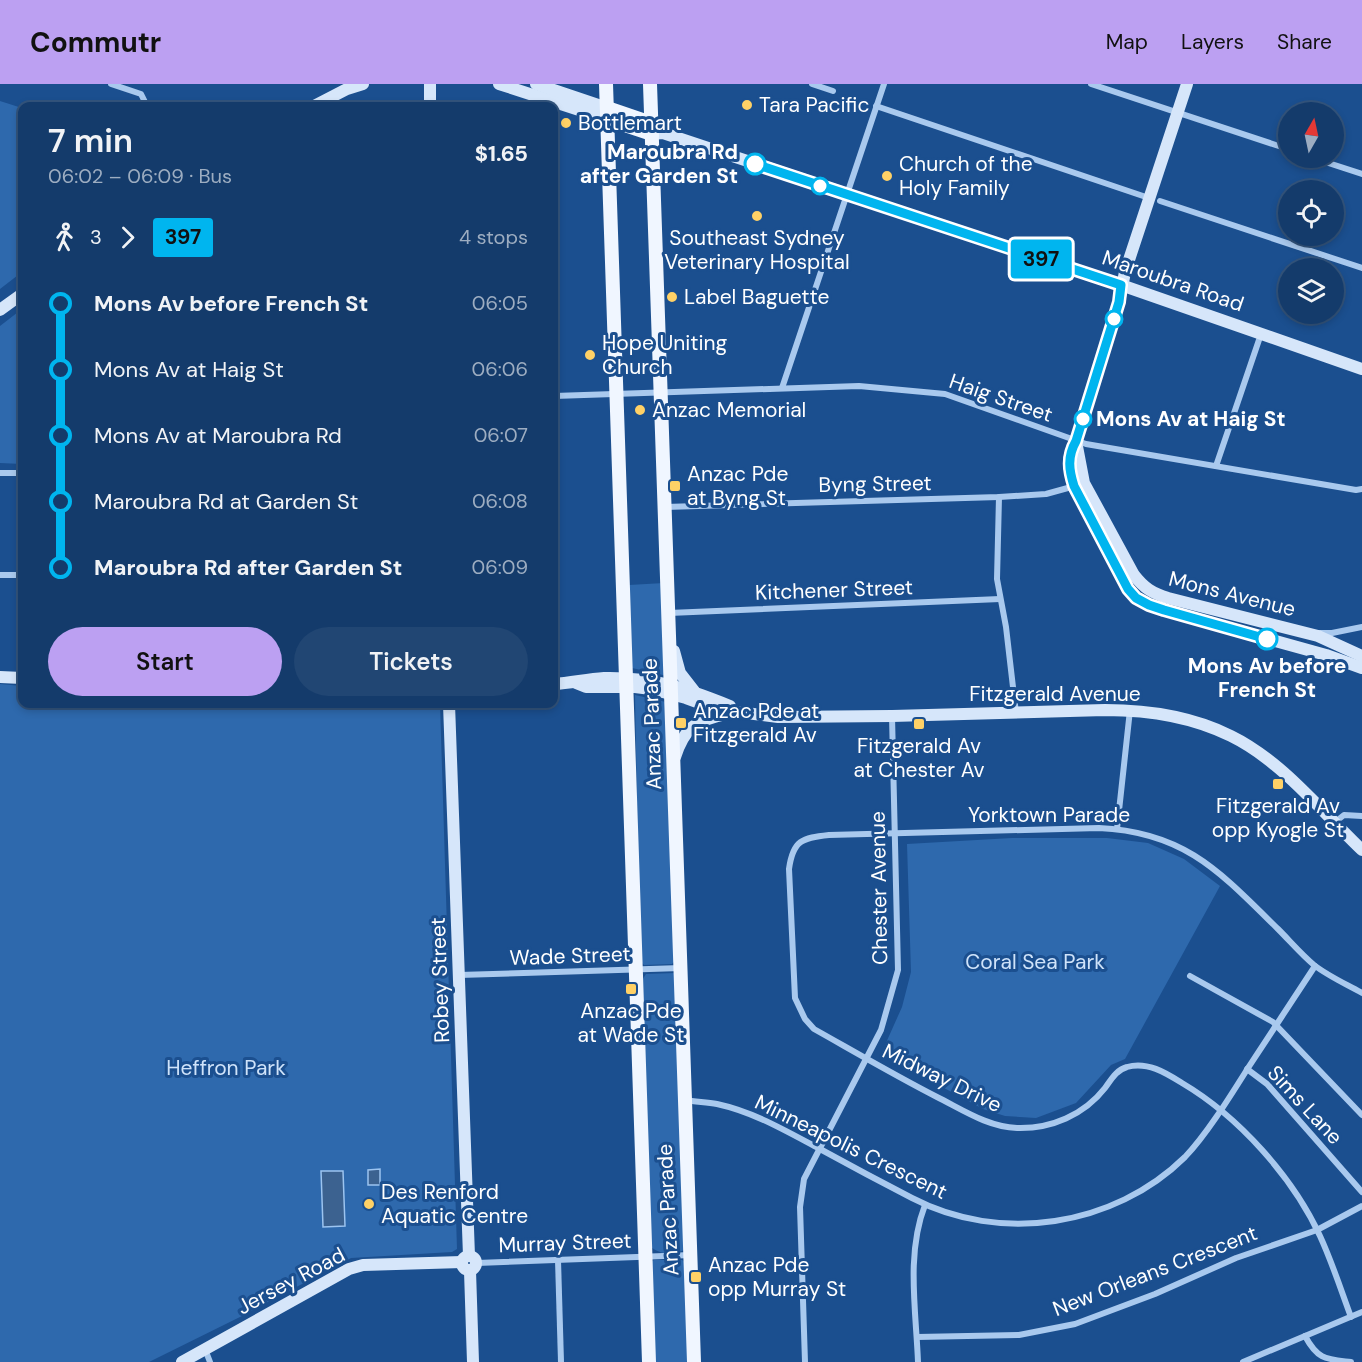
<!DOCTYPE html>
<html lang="en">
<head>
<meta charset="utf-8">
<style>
	:root { --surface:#143b6b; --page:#214673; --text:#f1f3f6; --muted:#9dadc1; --line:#33557e; --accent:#bca0f2 }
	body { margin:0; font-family:"DM Sans",sans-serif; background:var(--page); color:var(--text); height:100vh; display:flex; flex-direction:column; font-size:22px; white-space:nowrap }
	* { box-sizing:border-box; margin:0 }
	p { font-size:20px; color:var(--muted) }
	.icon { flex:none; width:33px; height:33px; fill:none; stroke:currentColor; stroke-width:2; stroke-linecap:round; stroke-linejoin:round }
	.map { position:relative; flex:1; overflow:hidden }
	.side { position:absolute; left:18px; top:18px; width:540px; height:606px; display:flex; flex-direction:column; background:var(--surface); border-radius:12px; box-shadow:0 3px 9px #0003,0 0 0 2px var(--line) }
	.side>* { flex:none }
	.badge { padding:0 12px; border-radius:4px; font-size:21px; line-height:39px }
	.needle { width:39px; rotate:9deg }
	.buttons { position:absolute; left:1278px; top:18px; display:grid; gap:12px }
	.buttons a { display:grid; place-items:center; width:66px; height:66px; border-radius:50%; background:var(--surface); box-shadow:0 3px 9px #0003,0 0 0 2px var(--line); font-size:30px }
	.map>.badge { position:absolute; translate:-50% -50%; box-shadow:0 0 0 3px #fff }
	.legs { display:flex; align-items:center; gap:9px; height:66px; padding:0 30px; font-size:20px }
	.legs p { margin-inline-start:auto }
	.headline { display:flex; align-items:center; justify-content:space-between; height:102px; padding:0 30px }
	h1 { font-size:33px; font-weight:600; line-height:45px }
	.primary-button { display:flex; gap:12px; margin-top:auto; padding:12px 30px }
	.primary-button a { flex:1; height:69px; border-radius:36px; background:var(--accent); color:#111; font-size:24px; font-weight:600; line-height:69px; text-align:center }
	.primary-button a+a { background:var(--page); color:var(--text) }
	ul { padding:0 30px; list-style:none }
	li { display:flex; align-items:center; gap:21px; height:66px; font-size:22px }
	li i { display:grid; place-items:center; width:9px; height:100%; margin:0 8px; background:currentColor }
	li i::after { content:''; width:15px; height:15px; margin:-8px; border:4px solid; border-radius:50%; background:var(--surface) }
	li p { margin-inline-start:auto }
	li:first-child i { background:linear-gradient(#0000 50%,currentColor 0) }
	li:last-child i { background:linear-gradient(currentColor 50%,#0000 0) }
	header { display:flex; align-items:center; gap:36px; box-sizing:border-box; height:84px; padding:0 30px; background:var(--accent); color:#111 }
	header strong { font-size:28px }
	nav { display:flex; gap:33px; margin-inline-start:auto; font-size:21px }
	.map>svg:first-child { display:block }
	.green { fill:#2e69ad }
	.water { fill:#3c6290; stroke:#9cc4f0; stroke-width:1.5 }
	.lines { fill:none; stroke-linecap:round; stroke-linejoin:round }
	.street { stroke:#a9c9ee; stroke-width:6 }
	.secondary { stroke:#d6e6fa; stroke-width:12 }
	.primary { stroke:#f0f6ff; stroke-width:14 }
	.line-1-casing { stroke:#fff; stroke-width:14 }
	.line-1 { stroke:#00b5ef; stroke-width:9 }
	.poi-dot { fill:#ffd166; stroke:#1b4f8f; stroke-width:2 }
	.stop-1-dot { fill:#fff; stroke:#00b5ef; stroke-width:3 }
	.labels { text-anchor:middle; stroke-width:6; stroke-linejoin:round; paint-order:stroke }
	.poi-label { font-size:21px; fill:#fff; stroke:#1b4f8f; text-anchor:start }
	.stop-label { font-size:21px; font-weight:bold; fill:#fff; stroke:#1b4f8f; text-anchor:end }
	.street-label { font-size:21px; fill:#fff; stroke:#1b4f8f }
	.park-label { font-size:21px; fill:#cfe3fa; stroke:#1b4f8f }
</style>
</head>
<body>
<header>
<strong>Commutr</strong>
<nav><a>Map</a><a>Layers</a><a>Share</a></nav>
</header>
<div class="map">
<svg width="1362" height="1278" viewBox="0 0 1362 1278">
	<rect width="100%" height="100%" fill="#1b4f8f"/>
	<g class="green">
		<polygon points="0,17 22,24 22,188 0,205"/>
		<polygon points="22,225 22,380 0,379 0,242"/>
		<polygon points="664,499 667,591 663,591 632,584 629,501"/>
		<polygon points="0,600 22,602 22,620 440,620 457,1165 452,1168 351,1174 242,1232 149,1278 0,1278"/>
		<polygon points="635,611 666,618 677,874 672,880 644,881 640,877"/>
		<polygon points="1012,754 1107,754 1148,759 1184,775 1220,802 1125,975 1111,981 1076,1019 1036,1034 1005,1032 983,1025 881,970 902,923 911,888 907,760"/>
		<path d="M675 889 684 1166C673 1172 658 1170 650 1162L641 898 646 890Z"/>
		<polygon points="654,1176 682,1176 685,1178 689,1278 653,1278 651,1178"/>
	</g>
	<g class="water">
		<polygon points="380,1085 380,1101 368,1101 368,1086"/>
		<polygon points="321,1087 343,1087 345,1142 323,1143"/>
	</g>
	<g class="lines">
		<g class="street">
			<polyline points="111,0 141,10 147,22"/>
			<polyline points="812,0 833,7"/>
			<polyline points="1091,0 1288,65"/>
			<polyline points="876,22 1149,114"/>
			<polyline points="1313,74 1362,90"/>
			<polyline points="1160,117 1362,184"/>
			<polyline points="782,304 884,0"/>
			<polyline points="554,312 859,302 945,310 1086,360 1356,406 1362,405"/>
			<polyline points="1216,382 1261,250"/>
			<polyline points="0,389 22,389"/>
			<polyline points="999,413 997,495 1006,543 1016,629"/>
			<polyline points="665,423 999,413 1046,410 1075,402"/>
			<polyline points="0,491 22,491"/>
			<polyline points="669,529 1000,515"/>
			<polyline points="1320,549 1332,549 1362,543"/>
			<polyline points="1334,739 1344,731 1362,732"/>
			<polyline points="1117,745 1130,626"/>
			<polyline points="459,891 681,884"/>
			<polyline points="1190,892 1273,938 1362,1031"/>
			<polyline points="1247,985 1267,1000 1362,1108"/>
			<path d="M685 1016C696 1018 706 1018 717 1020 754 1028 786 1047 820 1065 851 1082 881 1098 912 1114 1000 1160 1114 1143 1185 1073 1207 1050 1231 1011 1248 984 1270 950 1293 916 1315 882"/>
			<polyline points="558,1176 561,1278"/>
			<polyline points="477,1179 691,1171"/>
			<path d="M1351 1233C1341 1206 1332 1178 1320 1152 1293 1093 1238 1032 1182 999 1166 989 1147 977 1127 983 1116 986 1111 996 1105 1004 1084 1031 1051 1045 1017 1044 988 1043 963 1026 937 1013 896 992 855 968 814 945L805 935 795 914 789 785C793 756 802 754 829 751L1099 744C1185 748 1220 788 1278 845 1290 857 1301 870 1314 881 1328 892 1346 900 1362 909"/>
			<path d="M1305 1252C1318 1276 1326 1275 1351 1278"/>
			<polyline points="917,1253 1019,1251 1075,1240 1155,1210 1236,1174 1317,1146 1362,1122"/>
			<polyline points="205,1265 210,1278"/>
			<polyline points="805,1278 800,1123 804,1095 881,946 898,886 892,632"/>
			<path d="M918 1278C916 1226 906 1170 925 1121"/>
			<polyline points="1243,1278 1362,1228"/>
		</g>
		<g class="secondary">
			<polyline points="430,0 430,22"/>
			<polyline points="499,0 607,35"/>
			<polyline points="536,0 607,24"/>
			<path d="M1187 0 1125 188 1119 218 1076 357C1066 373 1069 386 1074 402L1128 505 1136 514 1149 521 1164 526 1326 571 1362 584"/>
			<polyline points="314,22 347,5 363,0"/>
			<polyline points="652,50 663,49 1121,201 1362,285"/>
			<polyline points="0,226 22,210"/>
			<path d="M1076 357 1084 399 1134 491C1144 504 1152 509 1168 514L1318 552 1362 572"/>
			<polyline points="674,567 680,589 694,607"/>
			<polyline points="0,593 22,594"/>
			<path d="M576 599 586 603H635L651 605 686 614 727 629 738 628 778 633 892 632 1105 626C1147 626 1193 633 1231 652 1282 677 1321 727 1362 766"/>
			<path d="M554 600C571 599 587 595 604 594 654 593 685 604 730 622"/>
			<polyline points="449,620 469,1172"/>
			<path d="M675 673C685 643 695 637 726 630"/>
			<circle cx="469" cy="1179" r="7"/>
			<polyline points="470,1187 473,1278"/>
			<polyline points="182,1278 349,1185 363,1181 462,1178"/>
		</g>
		<g class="primary">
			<polyline points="606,0 649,1278"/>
			<polyline points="650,0 694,1278"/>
			<polyline points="607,24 651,39"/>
			<polyline points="607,35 652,50"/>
		</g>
	</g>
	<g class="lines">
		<g class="line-1-casing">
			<path id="line-1" d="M755 80 1121 201 1119 218 1076 357C1067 373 1069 386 1074 402L1128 505 1136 514 1149 521 1164 526 1267 555"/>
		</g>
		<use href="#line-1" class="line-1"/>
	</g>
	<g class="poi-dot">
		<circle cx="747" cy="21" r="6"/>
		<circle cx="566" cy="39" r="6"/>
		<circle cx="887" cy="92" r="6"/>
		<circle cx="757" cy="132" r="6"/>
		<circle cx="672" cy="213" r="6"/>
		<circle cx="590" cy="271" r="6"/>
		<circle cx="640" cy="326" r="6"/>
		<rect x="669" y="396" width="12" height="12" rx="3"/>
		<rect x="675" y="633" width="12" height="12" rx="3"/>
		<rect x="913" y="634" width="12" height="12" rx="3"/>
		<rect x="1272" y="694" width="12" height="12" rx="3"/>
		<rect x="625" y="899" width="12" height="12" rx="3"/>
		<circle cx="369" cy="1120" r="6"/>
		<rect x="690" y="1187" width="12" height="12" rx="3"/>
	</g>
	<g class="stop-1-dot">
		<circle cx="755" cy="80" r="10"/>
		<circle cx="820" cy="102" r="8"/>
		<circle cx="1114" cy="235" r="8"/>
		<circle cx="1083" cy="335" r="8"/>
		<circle cx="1267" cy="555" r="10"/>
	</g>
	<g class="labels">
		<g class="poi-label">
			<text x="759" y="28">Tara Pacific</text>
			<text x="578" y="46">Bottlemart</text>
			<text x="899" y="87">Church of the<tspan x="899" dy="24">Holy Family</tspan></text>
			<text x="757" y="161" text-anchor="middle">Southeast Sydney<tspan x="757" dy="24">Veterinary Hospital</tspan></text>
			<text x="684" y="220">Label Baguette</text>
			<text x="602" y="266">Hope Uniting<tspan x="602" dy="24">Church</tspan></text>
			<text x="652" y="333">Anzac Memorial</text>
			<text x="687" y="397">Anzac Pde<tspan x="687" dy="24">at Byng St</tspan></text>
			<text x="693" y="634">Anzac Pde at<tspan x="693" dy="24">Fitzgerald Av</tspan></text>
			<text x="919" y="669" text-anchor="middle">Fitzgerald Av<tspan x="919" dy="24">at Chester Av</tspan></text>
			<text x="1278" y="729" text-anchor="middle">Fitzgerald Av<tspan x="1278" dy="24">opp Kyogle St</tspan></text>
			<text x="631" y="934" text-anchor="middle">Anzac Pde<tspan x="631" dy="24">at Wade St</tspan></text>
			<text x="381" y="1115">Des Renford<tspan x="381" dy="24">Aquatic Centre</tspan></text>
			<text x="708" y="1188">Anzac Pde<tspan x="708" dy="24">opp Murray St</tspan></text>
		</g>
		<g class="stop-label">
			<text x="738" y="75">Maroubra Rd<tspan x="738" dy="24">after Garden St</tspan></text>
			<text x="1096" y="342" text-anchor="start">Mons Av at Haig St</text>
			<text x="1267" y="589" text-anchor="middle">Mons Av before<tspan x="1267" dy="24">French St</tspan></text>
		</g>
		<g class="street-label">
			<text transform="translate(1173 197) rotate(19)" y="7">Maroubra Road</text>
			<text transform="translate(1001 314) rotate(19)" y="7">Haig Street</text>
			<text transform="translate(875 400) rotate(-1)" y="7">Byng Street</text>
			<text transform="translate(834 506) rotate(-2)" y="7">Kitchener Street</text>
			<text transform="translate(1232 510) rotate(14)" y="7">Mons Avenue</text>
			<text x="1055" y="617">Fitzgerald Avenue</text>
			<text transform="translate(652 640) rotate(-92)" y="7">Anzac Parade</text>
			<text x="1049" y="738">Yorktown Parade</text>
			<text transform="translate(879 804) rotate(-91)" y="7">Chester Avenue</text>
			<text transform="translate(570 872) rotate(-2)" y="7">Wade Street</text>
			<text transform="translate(440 896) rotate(-92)" y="7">Robey Street</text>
			<text transform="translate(942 994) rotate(26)" y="7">Midway Drive</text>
			<text transform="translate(1305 1021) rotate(47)" y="7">Sims Lane</text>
			<text transform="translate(851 1063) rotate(26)" y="7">Minneapolis Crescent</text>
			<text transform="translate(668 1126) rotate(-93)" y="7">Anzac Parade</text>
			<text transform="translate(565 1159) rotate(-2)" y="7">Murray Street</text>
			<text transform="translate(1155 1187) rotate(-21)" y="7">New Orleans Crescent</text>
			<text transform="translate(291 1197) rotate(-28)" y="7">Jersey Road</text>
		</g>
		<g class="park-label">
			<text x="1035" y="885">Coral Sea Park</text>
			<text x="226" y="991">Heffron Park</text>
		</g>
	</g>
</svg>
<div class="buttons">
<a><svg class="needle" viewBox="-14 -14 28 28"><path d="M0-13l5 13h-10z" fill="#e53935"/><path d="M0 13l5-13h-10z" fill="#9dadc1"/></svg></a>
<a><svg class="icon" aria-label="locate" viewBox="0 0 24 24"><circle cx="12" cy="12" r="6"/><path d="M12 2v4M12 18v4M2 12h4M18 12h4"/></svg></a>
<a><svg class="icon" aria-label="layers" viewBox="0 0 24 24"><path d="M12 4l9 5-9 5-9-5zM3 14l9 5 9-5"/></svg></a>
</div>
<b class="badge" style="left:1041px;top:175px;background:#00b5ef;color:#111">397</b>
<section class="side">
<div class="headline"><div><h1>7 min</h1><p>06:02 – 06:09 · Bus</p></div><b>$1.65</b></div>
<div class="legs"><svg class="icon" aria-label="walk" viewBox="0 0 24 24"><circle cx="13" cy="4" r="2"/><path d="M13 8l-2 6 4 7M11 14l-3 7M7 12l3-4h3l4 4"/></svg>3<svg class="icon" aria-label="forward" viewBox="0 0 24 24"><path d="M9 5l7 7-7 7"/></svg><b class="badge" style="background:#00b5ef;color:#111">397</b><p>4 stops</p></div>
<ul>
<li><i style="color:#00b5ef"></i><b>Mons Av before French St</b><p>06:05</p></li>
<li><i style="color:#00b5ef"></i><span>Mons Av at Haig St</span><p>06:06</p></li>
<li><i style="color:#00b5ef"></i><span>Mons Av at Maroubra Rd</span><p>06:07</p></li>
<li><i style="color:#00b5ef"></i><span>Maroubra Rd at Garden St</span><p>06:08</p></li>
<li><i style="color:#00b5ef"></i><b>Maroubra Rd after Garden St</b><p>06:09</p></li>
</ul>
<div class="primary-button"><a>Start</a><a>Tickets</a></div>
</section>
</div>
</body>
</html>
